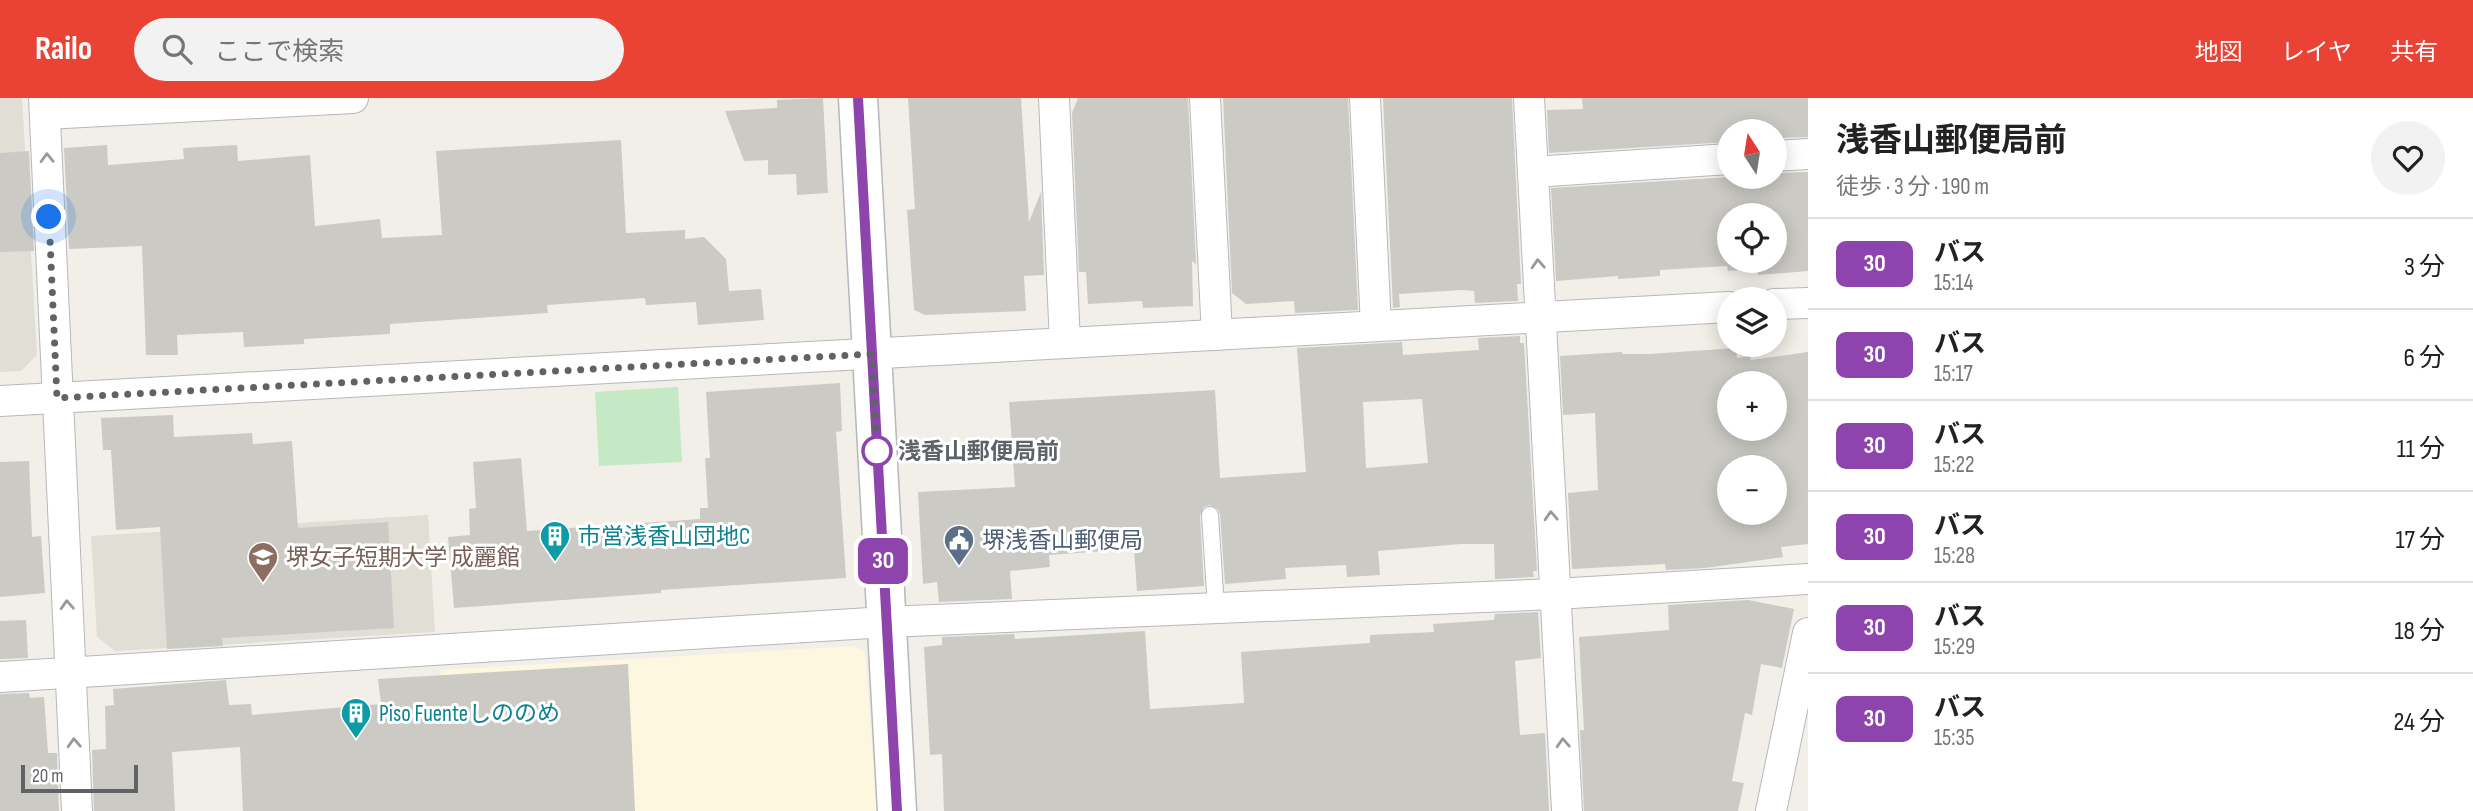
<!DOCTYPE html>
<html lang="ja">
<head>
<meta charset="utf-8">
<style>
	:root { --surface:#fff; --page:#f2f2f2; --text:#222; --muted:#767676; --line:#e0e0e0; --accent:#ea4335 }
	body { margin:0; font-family:"Sofia Sans Condensed","Noto Sans JP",sans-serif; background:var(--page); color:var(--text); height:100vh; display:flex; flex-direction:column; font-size:26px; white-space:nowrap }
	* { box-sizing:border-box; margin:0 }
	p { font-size:23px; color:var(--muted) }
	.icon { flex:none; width:38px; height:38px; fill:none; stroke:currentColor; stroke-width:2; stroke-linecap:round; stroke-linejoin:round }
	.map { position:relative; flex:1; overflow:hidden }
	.details { display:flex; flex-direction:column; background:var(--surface); width:665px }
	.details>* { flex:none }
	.badge { padding:0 14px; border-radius:10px; font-size:24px; line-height:46px }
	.needle { width:46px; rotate:348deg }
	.controls { position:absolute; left:1717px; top:21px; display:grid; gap:14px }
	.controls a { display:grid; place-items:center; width:70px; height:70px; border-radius:50%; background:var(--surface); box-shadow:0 4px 18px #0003; font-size:35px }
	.scale { position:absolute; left:21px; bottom:18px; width:117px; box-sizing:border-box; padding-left:7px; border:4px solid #5f6368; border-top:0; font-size:19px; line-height:24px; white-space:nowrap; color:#5f6368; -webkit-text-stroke:5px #fff; paint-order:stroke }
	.you { position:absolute; width:35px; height:35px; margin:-18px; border:5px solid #fff; border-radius:50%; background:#1a73e8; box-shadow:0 0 0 10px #1a73e833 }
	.map>.badge { position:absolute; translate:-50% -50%; box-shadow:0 0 0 4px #fff }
	.round { display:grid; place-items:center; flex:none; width:74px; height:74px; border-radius:37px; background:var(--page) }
	.head { display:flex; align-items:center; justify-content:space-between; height:119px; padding:0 28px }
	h1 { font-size:33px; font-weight:700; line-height:52px }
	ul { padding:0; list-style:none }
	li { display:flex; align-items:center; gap:21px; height:91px; padding:0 28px; border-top:2px solid var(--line) }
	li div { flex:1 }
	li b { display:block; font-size:26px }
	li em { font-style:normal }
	li .badge { min-width:77px; font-weight:700; text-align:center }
	header { display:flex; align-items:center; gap:42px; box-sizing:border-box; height:98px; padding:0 35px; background:var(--accent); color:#fff }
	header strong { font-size:33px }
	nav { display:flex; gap:38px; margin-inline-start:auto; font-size:24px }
	.search { width:490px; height:63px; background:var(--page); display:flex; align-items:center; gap:18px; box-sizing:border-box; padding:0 24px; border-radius:38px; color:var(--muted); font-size:26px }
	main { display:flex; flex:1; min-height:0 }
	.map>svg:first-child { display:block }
	.commercial { fill:#fef7e0 }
	.education { fill:#e1ded6 }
	.green { fill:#c5e8c5 }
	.building { fill:#cccac5; fill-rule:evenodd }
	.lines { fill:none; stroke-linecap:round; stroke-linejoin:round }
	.service-casing { stroke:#b5b8bc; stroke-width:18 }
	.minor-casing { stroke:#b5b8bc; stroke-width:32 }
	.tertiary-casing { stroke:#b5b8bc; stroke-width:41 }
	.service { stroke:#fff; stroke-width:16 }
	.minor { stroke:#fff; stroke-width:30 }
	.tertiary { stroke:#fff; stroke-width:38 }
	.oneway { stroke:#979a9d }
	.line-casing { stroke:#fff; stroke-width:16 }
	.line { stroke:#8e44ad; stroke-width:10 }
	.walk { stroke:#5f6368; stroke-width:7; stroke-dasharray:0 12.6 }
	.stop-dot { fill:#fff; stroke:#8e44ad; stroke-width:3.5 }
	.labels { text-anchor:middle; stroke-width:6; stroke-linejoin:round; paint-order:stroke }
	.stop-label { font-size:23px; font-weight:bold; fill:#5f6368; stroke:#fff; text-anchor:start }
	.culture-label { font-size:23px; fill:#0d838f; stroke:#fff; text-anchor:start }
	.service-label { font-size:23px; fill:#4e5e75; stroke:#fff; text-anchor:start }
	.education-label { font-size:23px; fill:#785e54; stroke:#fff; text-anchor:start }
</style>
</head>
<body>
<header>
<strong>Railo</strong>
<div class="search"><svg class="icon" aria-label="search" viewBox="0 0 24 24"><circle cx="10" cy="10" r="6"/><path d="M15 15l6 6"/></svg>ここで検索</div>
<nav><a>地図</a><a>レイヤ</a><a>共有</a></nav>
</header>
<main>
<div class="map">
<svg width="1808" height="713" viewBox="0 0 1808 713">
	<rect width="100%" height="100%" fill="#f1efe8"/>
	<polygon class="commercial" points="855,548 865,555 877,713 408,713 447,690 441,572"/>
	<g class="education">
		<polygon points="0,0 22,0 37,257 21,273 0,274"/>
		<polygon points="428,417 435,534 115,553 97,539 91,438"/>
	</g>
	<polygon class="green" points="678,289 682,364 599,368 595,294"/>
	<g class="building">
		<polygon points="823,0 828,95 797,97 796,76 768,77 768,62 744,63 725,13 777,10 777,2"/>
		<polygon points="908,0 1021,0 1029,124 1041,94 1044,177 1024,178 1026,213 925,217 914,212 907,112 915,111"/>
		<polygon points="1078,0 1188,0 1196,166 1192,163 1193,208 1143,210 1142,203 1088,206 1086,174 1079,174 1072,15"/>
		<polygon points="1223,0 1348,0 1358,212 1295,215 1294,203 1246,206 1232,195"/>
		<polygon points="1383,0 1512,0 1521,186 1517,186 1518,203 1475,205 1474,193 1462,192 1399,196 1400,209 1393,210"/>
		<polygon points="1582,0 1808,0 1808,39 1774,40 1774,33 1729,33 1729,44 1549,55 1547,12 1583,11"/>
		<polygon points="621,42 626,135 685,132 685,141 704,139 726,161 729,193 761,191 764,222 698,227 696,204 646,207 645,200 547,207 548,215 390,226 390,236 304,241 304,246 244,249 243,234 177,237 178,257 146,257 142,148 69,151 64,50 107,47 108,67 184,61 183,50 237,47 238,63 310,57 315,128 380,121 382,140 442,137 436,53"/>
		<polygon points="29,53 34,153 0,154 0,55"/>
		<path d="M1808 74V173L1758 177V171L1728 173 1727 168 1660 172V178L1618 181V178L1556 183 1551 90 1729 79H1774V75ZM1729 117H1774V163H1729Z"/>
		<path d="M1520 238V245H1524L1525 261 1537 473H1533L1534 479 1495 481 1494 446H1461L1378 453 1380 477 1347 479 1346 467 1285 470 1286 481 1225 486 1220 416 1218 411 1210 407 1204 409 1200 418 1204 488 1137 493 1134 451 1049 457 1050 469 1010 473 1012 501 939 504 937 484 923 486 918 394 1015 389 1009 304 1215 292 1220 380 1306 374 1297 250 1402 244 1403 257 1479 252 1478 240ZM1422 301 1428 365 1366 370 1363 304Z"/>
		<path d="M1736 250 1737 260 1750 258 1751 262 1808 254V446L1781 449 1783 459 1705 470 1666 472 1665 466 1572 471 1568 395 1598 392 1595 315 1563 317 1560 258 1622 254V256H1649ZM1729 285H1774V331H1729ZM1729 369H1774V415H1729Z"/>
		<polygon points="840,285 842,333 836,334 846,480 661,492 661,495 454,510 448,439 470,437 469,411 476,410 473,364 521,360 527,433 700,421 700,410 708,410 705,360 710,360 706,294"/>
		<polygon points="173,317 174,339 252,335 253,346 292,343 298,430 388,424 394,530 222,540 223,548 167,551 160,429 116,432 111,352 103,352 101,320"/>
		<polygon points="29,363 32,439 41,438 45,495 0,499 0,364"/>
		<polygon points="1748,502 1794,511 1782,570 1761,566 1752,617 1745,615 1732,683 1744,685 1738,713 1584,713 1580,632 1584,632 1579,539 1669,532 1668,507"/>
		<polygon points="1538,514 1541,560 1515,563 1520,637 1545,635 1549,713 944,713 942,656 930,657 924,549 942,547 942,539 1014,536 1015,541 1145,533 1150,611 1244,605 1241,554 1370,545 1370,537 1434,534 1433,526 1494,522 1495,516"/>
		<polygon points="26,522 28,560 0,561 0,523"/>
		<polygon points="628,566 635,713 243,713 240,649 172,654 175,713 94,713 92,652 106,651 105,608 114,607 113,591 226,582 229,607 251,606 252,617 381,606 378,581"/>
		<polygon points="29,595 30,600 44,599 48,655 57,655 59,713 0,713 0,596"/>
	</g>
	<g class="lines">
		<g class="service-casing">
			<polyline id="service" points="1210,417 1216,510"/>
		</g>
		<g class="minor-casing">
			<g id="minor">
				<polyline points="44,0 77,713"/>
				<polyline points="1054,0 1065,245"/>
				<polyline points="1205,0 1217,237"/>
				<polyline points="1365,0 1376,228"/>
				<polyline points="1529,0 1567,713"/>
				<polyline points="45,16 353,0"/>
				<polyline points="1774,58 1808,56"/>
				<polyline points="1533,74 1729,61"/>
				<polyline points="1774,206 1808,205"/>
				<polyline points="0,303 1729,209"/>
				<polyline points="0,579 886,524 1555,496 1808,481"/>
				<polyline points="1771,713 1808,535"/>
			</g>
		</g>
		<g class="tertiary-casing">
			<polyline id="tertiary" points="858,0 897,713"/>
		</g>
		<use href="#service" class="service"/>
		<use href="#minor" class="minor"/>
		<use href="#tertiary" class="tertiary"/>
	</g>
	<defs><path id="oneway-chevron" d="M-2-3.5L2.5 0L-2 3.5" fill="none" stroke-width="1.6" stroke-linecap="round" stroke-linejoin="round" transform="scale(1.75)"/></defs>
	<g class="oneway">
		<use href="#oneway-chevron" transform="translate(47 60) rotate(-92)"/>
		<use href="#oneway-chevron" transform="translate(1538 166) rotate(-93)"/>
		<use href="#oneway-chevron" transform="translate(1551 418) rotate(-93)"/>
		<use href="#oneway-chevron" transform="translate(67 507) rotate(-93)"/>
		<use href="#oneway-chevron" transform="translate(74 645) rotate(-93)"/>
		<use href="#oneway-chevron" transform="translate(1563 645) rotate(-93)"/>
	</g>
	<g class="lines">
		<g class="line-casing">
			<polyline id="line" points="858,0 897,713"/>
		</g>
		<use href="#line" class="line"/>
		<polyline class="walk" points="49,119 57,300 872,256 877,360 877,353"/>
	</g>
	<defs>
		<g id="building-pin" transform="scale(1.575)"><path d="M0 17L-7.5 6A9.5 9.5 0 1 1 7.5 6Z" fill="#0f9aa8" stroke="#fff"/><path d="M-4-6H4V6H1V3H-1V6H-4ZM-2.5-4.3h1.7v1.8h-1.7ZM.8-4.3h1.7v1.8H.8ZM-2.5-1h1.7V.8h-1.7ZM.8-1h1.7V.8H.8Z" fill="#fff"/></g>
		<g id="civic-pin" transform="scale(1.575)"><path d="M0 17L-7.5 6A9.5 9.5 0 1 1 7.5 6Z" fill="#5c6f8a" stroke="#fff"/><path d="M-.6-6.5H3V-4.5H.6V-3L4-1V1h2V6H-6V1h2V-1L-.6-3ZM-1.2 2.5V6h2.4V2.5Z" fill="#fff"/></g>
		<g id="university-pin" transform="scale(1.575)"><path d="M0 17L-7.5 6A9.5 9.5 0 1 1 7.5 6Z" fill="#8d6e63" stroke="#fff"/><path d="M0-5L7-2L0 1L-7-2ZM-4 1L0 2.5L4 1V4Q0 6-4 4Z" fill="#fff"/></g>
	</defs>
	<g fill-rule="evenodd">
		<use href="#building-pin" x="555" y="438"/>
		<use href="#civic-pin" x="959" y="442"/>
		<use href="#university-pin" x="263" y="459"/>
		<use href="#building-pin" x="356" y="615"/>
	</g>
	<circle class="stop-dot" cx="877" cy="353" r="14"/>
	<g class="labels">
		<g class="stop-label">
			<text x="898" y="361">浅香山郵便局前</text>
		</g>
		<g class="culture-label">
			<text x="578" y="446">市営浅香山団地C</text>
			<text x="379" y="623">Piso Fuenteしののめ</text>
		</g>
		<g class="service-label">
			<text x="982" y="450">堺浅香山郵便局</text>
		</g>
		<g class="education-label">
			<text x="286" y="467">堺女子短期大学 成麗館</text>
		</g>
	</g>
</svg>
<div class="controls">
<a><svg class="needle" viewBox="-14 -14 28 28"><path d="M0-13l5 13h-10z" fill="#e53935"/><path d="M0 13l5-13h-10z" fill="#767676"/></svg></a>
<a><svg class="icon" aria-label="locate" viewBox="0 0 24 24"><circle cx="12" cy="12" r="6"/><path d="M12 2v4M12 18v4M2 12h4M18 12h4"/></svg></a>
<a><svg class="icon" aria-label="layers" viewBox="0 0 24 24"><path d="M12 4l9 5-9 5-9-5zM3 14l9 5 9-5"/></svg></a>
<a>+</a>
<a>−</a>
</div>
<div class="scale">20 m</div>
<div class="you" style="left:49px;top:119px"></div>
<b class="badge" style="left:883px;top:463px;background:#8e44ad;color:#fff">30</b>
</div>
<section class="details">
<div class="head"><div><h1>浅香山郵便局前</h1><p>徒歩 · 3 分 · 190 m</p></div><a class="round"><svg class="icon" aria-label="heart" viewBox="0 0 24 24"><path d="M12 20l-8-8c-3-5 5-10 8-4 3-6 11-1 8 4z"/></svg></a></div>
<ul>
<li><span class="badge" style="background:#8e44ad;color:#fff">30</span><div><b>バス</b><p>15:14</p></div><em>3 分</em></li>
<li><span class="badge" style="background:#8e44ad;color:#fff">30</span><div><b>バス</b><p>15:17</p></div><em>6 分</em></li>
<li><span class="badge" style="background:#8e44ad;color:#fff">30</span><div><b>バス</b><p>15:22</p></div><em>11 分</em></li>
<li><span class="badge" style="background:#8e44ad;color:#fff">30</span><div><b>バス</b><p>15:28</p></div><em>17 分</em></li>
<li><span class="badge" style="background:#8e44ad;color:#fff">30</span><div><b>バス</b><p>15:29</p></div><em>18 分</em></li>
<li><span class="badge" style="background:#8e44ad;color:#fff">30</span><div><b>バス</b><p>15:35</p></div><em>24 分</em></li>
</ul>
</section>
</main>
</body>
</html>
